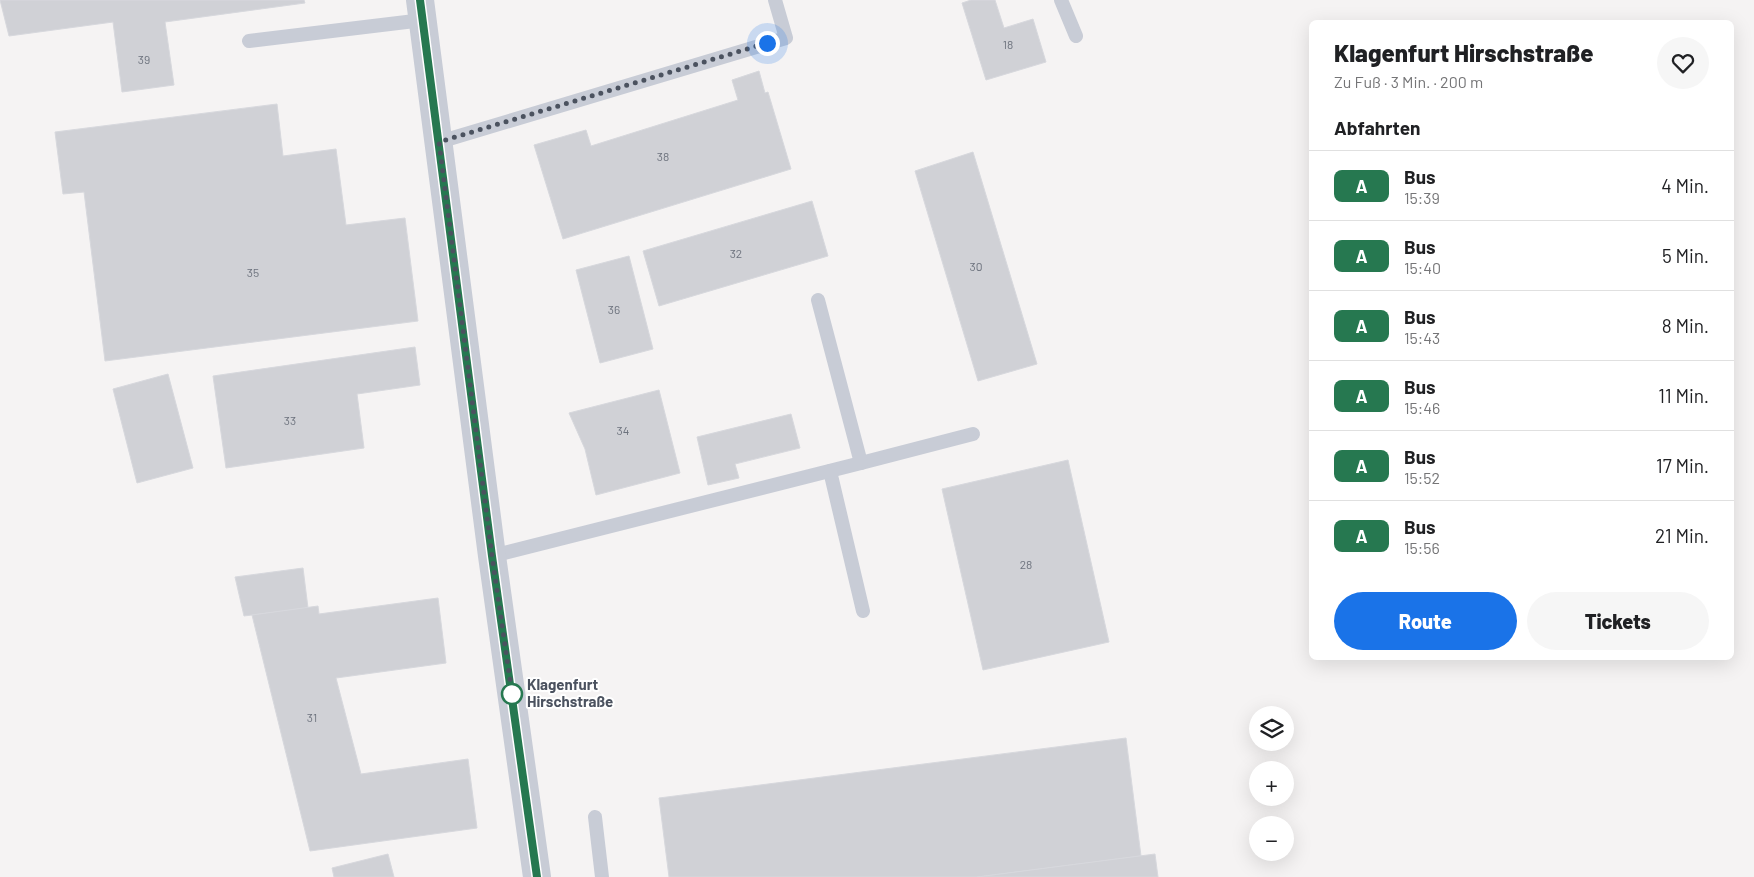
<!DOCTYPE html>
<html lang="de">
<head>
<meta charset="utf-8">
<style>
	:root { --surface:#fff; --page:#f6f6f6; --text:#202124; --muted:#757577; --line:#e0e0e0; --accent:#1a73e8 }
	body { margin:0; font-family:Barlow,sans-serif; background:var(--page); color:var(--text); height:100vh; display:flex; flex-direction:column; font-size:19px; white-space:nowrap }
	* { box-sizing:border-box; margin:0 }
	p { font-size:16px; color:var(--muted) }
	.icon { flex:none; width:28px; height:28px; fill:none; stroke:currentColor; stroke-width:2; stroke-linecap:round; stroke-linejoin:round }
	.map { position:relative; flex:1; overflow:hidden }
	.sheet { position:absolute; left:1309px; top:20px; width:425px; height:640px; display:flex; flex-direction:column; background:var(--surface); border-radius:8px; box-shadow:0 5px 20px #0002 }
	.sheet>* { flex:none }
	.badge { padding:0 10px; border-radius:8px; font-size:18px; line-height:32px }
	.fabs { position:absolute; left:1249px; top:706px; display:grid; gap:10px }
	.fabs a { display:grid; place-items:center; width:45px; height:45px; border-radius:50%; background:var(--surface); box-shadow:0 5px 20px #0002; font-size:25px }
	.you { position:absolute; width:25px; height:25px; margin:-12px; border:4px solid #fff; border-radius:50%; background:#1a73e8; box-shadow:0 0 0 8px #1a73e833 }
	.map>.badge { position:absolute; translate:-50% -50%; box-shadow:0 0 0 2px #fff }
	h2 { padding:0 25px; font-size:19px; line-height:45px }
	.round { display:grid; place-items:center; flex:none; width:52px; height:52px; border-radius:26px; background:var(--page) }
	.headline { display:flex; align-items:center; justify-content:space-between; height:85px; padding:0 25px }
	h1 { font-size:24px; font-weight:800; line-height:38px }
	.action { display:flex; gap:10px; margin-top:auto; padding:10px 25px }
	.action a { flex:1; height:58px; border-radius:30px; background:var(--accent); color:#fff; font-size:20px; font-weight:800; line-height:58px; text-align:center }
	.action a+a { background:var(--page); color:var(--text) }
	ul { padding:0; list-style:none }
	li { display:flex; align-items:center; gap:15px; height:70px; padding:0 25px; border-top:1px solid var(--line) }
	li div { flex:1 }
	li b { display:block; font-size:19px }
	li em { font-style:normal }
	li .badge { min-width:55px; font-weight:700; text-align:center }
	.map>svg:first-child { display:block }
	.building { fill:#d0d1d6; stroke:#d7d8dd }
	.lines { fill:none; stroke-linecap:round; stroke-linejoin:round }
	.lane { stroke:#c8ccd6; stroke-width:14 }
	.street { stroke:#c8ccd6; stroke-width:28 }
	.line-casing { stroke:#fff; stroke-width:11 }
	.line { stroke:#267850; stroke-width:8 }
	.walk { stroke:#4b525f; stroke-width:5; stroke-dasharray:0 9 }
	.stop-dot { fill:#fff; stroke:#267850; stroke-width:2.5 }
	.labels { text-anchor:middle; stroke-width:4; stroke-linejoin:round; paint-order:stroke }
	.number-label { font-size:12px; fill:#6c727d }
	.stop-label { font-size:15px; font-weight:bold; fill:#4b525f; stroke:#fff; text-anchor:start }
</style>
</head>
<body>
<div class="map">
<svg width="1754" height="877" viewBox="0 0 1754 877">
	<rect width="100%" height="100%" fill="#f5f3f3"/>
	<g class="building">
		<polygon points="0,0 304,0 305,3 165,22 174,85 122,92 113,22 9,36"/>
		<polygon points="971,0 995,0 1004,28 1033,19 1046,62 986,80 962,3"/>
		<polygon points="759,71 765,93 768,92 791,169 563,239 534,145 586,130 591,146 738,100 732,80"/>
		<polygon points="277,104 283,156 336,149 346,225 405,218 418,321 105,361 84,192 63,194 55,132"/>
		<polygon points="973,152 1037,364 978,381 915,171"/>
		<polygon points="812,201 828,256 659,306 643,251"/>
		<polygon points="629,256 653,349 600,363 576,270"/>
		<polygon points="415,347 420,385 357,394 364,448 226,468 213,376"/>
		<polygon points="168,374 193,468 137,483 113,389"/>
		<polygon points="659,390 680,473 596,495 585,449 569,413"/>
		<polygon points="791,414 800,448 735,464 739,478 708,485 697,437"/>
		<polygon points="1068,460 1109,642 983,670 942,489"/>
		<polygon points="303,568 308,608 244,616 235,577"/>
		<polygon points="438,598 446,663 336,678 361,774 468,759 477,828 310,851 252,615 318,606 319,614"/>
		<polygon points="1126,738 1141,856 978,877 669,877 659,798"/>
		<polygon points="388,854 394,877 334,877 332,868"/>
		<polygon points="1155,854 1158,877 977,877"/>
	</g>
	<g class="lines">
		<g class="lane">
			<polyline points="1061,0 1076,36"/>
			<polyline points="249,41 423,20"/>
			<polyline points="439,142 786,38 775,0"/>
			<polyline points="861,463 973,434"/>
			<polyline points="830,471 863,611"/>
			<polyline points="492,556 861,463 818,300"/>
			<polyline points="595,817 602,877"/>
		</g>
		<polyline class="street" points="420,0 492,556 537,877"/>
	</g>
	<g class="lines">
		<g class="line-casing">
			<polyline id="line" points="420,0 492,556 537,877"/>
		</g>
		<use href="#line" class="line"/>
		<polyline class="walk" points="512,694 513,700 492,556 439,142 767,43"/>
	</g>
	<circle class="stop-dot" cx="512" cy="694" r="10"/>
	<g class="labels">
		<g class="number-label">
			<text x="1008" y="49">18</text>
			<text x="144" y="64">39</text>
			<text x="663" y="161">38</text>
			<text x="736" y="258">32</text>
			<text x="976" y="271">30</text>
			<text x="253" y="277">35</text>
			<text x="614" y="314">36</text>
			<text x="290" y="425">33</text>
			<text x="623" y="435">34</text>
			<text x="1026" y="569">28</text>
			<text x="312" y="722">31</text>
		</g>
		<g class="stop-label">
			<text x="527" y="690">Klagenfurt<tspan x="527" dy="17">Hirschstraße</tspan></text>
		</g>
	</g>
</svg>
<div class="fabs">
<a><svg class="icon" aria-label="layers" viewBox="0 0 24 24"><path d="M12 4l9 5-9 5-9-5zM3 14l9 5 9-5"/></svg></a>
<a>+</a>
<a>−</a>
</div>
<div class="you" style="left:767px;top:43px"></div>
<section class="sheet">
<div class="headline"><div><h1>Klagenfurt Hirschstraße</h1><p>Zu Fuß · 3 Min. · 200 m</p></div><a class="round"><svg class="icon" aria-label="heart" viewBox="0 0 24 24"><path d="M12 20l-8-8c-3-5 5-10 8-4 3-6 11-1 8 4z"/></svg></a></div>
<h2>Abfahrten</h2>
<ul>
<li><span class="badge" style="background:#267850;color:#fff">A</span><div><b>Bus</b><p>15:39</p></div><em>4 Min.</em></li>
<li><span class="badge" style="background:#267850;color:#fff">A</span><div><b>Bus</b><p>15:40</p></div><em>5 Min.</em></li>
<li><span class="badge" style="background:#267850;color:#fff">A</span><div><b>Bus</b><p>15:43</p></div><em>8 Min.</em></li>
<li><span class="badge" style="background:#267850;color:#fff">A</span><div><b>Bus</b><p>15:46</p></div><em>11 Min.</em></li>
<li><span class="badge" style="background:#267850;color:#fff">A</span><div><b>Bus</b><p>15:52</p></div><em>17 Min.</em></li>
<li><span class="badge" style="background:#267850;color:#fff">A</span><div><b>Bus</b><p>15:56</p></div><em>21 Min.</em></li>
</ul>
<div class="action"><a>Route</a><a>Tickets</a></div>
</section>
</div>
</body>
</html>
